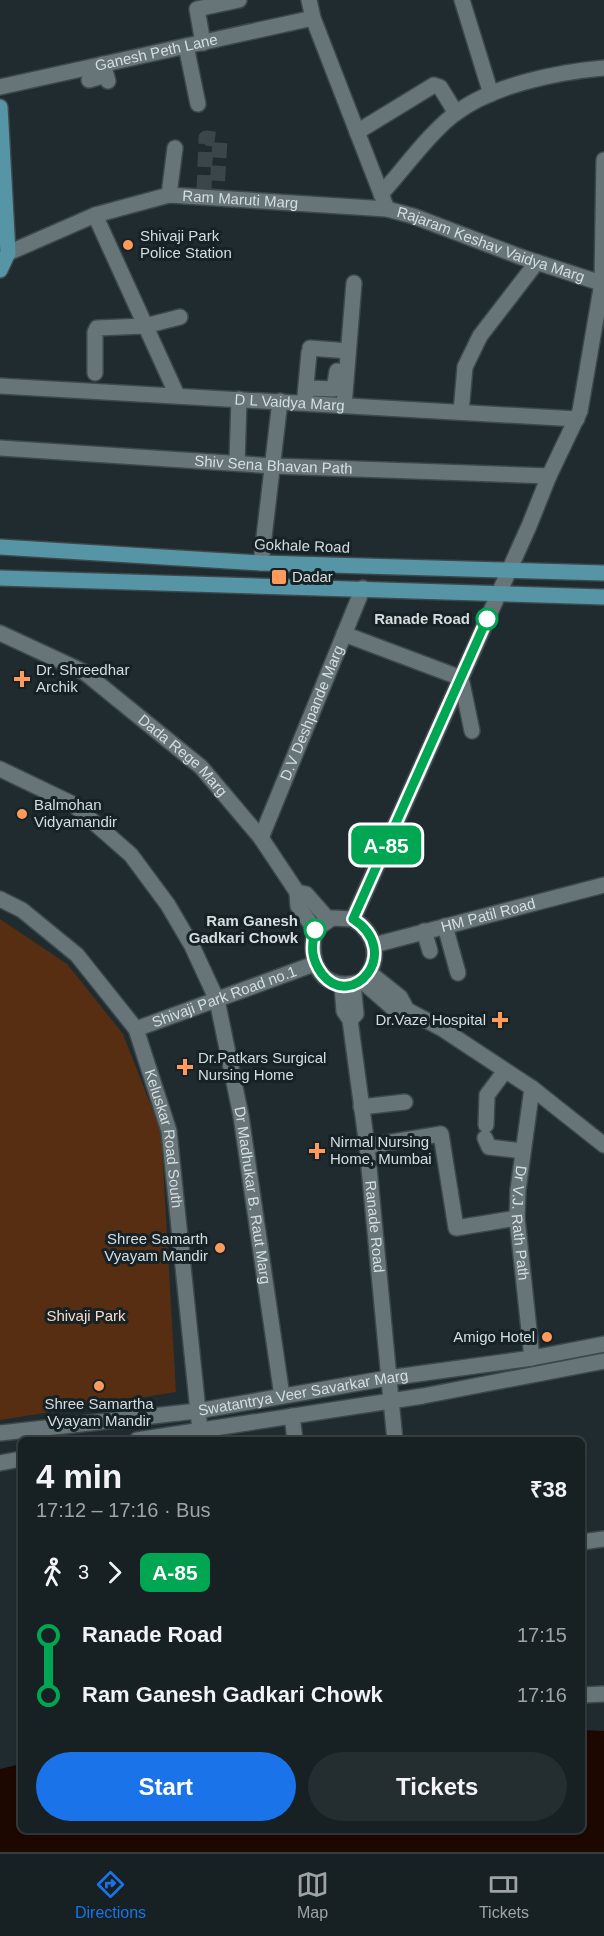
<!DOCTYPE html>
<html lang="en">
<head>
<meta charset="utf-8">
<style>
	:root { --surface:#172023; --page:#242d30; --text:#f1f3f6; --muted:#9ea3a6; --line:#363e41; --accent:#1a73e8 }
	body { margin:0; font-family:Helvetica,sans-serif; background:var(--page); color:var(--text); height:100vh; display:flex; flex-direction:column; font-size:22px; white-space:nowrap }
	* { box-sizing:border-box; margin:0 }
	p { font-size:20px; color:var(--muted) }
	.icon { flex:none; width:33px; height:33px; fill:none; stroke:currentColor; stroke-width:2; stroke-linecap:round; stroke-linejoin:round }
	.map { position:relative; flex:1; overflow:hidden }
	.side { position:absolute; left:18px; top:1437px; width:567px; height:396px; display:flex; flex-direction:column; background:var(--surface); border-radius:9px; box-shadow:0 2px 4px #0004,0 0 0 2px var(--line) }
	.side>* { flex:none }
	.badge { padding:0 12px; border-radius:9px; font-size:21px; line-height:39px }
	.map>.badge { position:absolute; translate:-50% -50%; box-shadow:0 0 0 3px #fff }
	.legs { display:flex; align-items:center; gap:9px; height:66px; padding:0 18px; font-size:20px }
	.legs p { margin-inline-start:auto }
	.head { display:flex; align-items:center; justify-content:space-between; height:102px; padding:0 18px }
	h1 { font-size:33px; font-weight:800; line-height:45px }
	.action { display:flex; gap:12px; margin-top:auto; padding:12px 18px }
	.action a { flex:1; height:69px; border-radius:36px; background:var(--accent); color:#fff; font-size:24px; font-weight:800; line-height:69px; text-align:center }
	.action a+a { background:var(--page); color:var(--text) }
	ul { padding:0 18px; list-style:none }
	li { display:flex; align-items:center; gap:21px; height:60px; font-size:22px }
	li i { display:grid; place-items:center; width:9px; height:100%; margin:0 8px; background:currentColor }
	li i::after { content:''; width:15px; height:15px; margin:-8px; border:4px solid; border-radius:50%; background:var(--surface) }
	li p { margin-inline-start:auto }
	li:first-child i { background:linear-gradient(#0000 50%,currentColor 0) }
	li:last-child i { background:linear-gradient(currentColor 50%,#0000 0) }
	.tab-bar { display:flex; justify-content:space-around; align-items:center; height:84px; border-top:2px solid var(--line); background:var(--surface); font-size:16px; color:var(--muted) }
	.tab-bar a { display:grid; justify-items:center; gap:3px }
	.tab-bar .on { color:var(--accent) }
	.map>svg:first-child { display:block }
	.green { fill:#572e11 }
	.water { fill:#1d0800 }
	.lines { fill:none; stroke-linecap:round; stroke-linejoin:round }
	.street-tunnel { stroke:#3a4649; stroke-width:15; stroke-dasharray:15 8; stroke-linecap:butt }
	.street-casing { stroke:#3d484b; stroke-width:18 }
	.secondary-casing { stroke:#3d484b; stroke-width:18 }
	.primary-casing { stroke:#3d484b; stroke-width:18 }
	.street { stroke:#677579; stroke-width:15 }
	.secondary { stroke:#677579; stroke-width:15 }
	.primary { stroke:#5695a6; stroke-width:15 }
	.line-1-casing { stroke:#fff; stroke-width:14 }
	.line-1 { stroke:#00a651; stroke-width:9 }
	.poi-dot { fill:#ff9b5a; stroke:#162225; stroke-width:2 }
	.stop-1-dot { fill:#fff; stroke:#00a651; stroke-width:3 }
	.labels { text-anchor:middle; stroke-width:6; stroke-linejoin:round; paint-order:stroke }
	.street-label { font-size:15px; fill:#d5dddf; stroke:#162225 }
	.poi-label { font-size:15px; fill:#d5dddf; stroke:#162225; text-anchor:start }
	.stop-label { font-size:15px; font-weight:bold; fill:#d5dddf; stroke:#162225; text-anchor:end }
	.park-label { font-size:15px; fill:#fadbc9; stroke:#162225 }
</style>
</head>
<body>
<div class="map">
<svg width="604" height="1852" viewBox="0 0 604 1852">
	<rect width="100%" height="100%" fill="#1f2b2f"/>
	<polygon class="green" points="0,919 67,964 123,1034 161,1131 176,1392 0,1420"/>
	<polygon class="water" points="582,1730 604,1731 604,1852 0,1852 0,1769 21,1764 21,1830 582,1830"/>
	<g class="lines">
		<polyline class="street-tunnel" points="204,190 206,138 220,140 217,190"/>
		<g class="street-casing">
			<g id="street">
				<path id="s1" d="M309 0 313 18 387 209 413 216 521 257 604 284"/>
				<polyline points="462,0 491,94"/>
				<polyline points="203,43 197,9 239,0"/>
				<polyline points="186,46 198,104"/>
				<polyline points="103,64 108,81"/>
				<polyline points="89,80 106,75"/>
				<path id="s2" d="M0 87 313 18"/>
				<polyline points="357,132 434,85 440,87 456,113"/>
				<path d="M381 194C403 170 431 131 456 113 493 85 558 72 604 68"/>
				<polyline points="169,195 175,148"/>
				<polyline points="95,215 177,395"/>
				<path id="s3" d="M8 253 95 215 169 195 387 209"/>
				<polyline points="310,348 348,351"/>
				<polyline points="95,373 95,332 97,328 145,326 180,317"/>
				<path id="s4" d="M0 386 577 419"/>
				<polyline points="306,388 334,389 337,371"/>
				<polyline points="305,396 309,353"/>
				<polyline points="344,405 354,283"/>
				<polyline points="461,412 465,367 480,336 537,262"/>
				<path id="s5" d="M0 448 274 466 549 476"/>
				<polyline points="237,463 239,399"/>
				<polyline points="261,563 280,401"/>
				<path id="s6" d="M0 633 84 672 201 767 261 838 297 892 306 894 328 919"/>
				<polyline points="344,634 461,678 472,731"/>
				<path id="s7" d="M0 769 73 804 131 855 168 905 192 946 217 1000 241 1116 282 1396"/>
				<path id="s8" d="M261 838 363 588"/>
				<polyline points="297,892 298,906 315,930"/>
				<path id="s9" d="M0 899 22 910 77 955 136 1029 169 1131 201 1440"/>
				<polyline points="445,926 458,973"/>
				<polyline points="424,931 430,951"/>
				<path id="s10" d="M374 945 604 885"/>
				<polyline points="370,973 400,997 407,1010"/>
				<polyline points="362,981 393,1008 407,1010 441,1028 532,1088 604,1145"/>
				<path id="s11" d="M136 1029 314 964"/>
				<path id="s12" d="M532 1088 518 1190 517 1218 532 1358"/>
				<polyline points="361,1107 405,1102"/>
				<polyline points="486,1125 487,1095 505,1071"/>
				<polyline points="485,1138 489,1147 523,1151"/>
				<polyline points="367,1146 441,1134 456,1228 517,1218"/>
				<polyline points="391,1400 395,1440"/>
				<polyline points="292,1416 295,1440"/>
				<polyline points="582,1542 604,1539"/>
				<polyline points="582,1695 604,1694"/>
			</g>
		</g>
		<g class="secondary-casing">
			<g id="secondary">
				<path d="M332 918 353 919C377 934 382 961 362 981 323 994 307 964 315 930Z"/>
				<polyline points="353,919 529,526 549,476 580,411 602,283 604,160"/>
				<path id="s13" d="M342 986 344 1011 350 1020 367 1146 391 1400"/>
				<polyline points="350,1020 356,1014 353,984"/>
				<path id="s14" d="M0 1433 197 1411 388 1378 532 1358 604 1344"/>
				<polyline points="137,1440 423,1396 604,1361"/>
				<polyline points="0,1463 21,1459"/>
			</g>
		</g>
		<g class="primary-casing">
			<g id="primary">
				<polyline points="0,107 8,253 0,270"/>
				<polyline points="0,547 261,563 604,573"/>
				<polyline points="0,578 604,597"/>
			</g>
		</g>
		<use href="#street" class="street"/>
		<use href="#secondary" class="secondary"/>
		<use href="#primary" class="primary"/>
	</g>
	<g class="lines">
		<g class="line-1-casing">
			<path id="line-1" d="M315 930C311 948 311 959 322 974 352 1012 404 952 353 919L487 619"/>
		</g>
		<use href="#line-1" class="line-1"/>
	</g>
	<g class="poi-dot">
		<circle cx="128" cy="245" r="6"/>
		<rect x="271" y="569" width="16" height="16" rx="3"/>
		<path d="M19 670h6v6h6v6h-6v6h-6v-6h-6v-6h6z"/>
		<circle cx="22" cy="814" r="6"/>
		<path d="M497 1011h6v6h6v6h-6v6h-6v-6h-6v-6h6z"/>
		<path d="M182 1058h6v6h6v6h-6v6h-6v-6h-6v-6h6z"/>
		<path d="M314 1142h6v6h6v6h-6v6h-6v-6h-6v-6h6z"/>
		<circle cx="220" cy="1248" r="6"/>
		<circle cx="547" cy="1337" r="6"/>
		<circle cx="99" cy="1386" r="6"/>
	</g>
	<g class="stop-1-dot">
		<circle cx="487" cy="619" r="10"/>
		<circle cx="315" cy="930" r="10"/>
	</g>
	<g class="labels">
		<g class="street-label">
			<text dy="5" stroke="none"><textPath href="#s2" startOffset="160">Ganesh Peth Lane</textPath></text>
			<text dy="5" stroke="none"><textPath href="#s3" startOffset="243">Ram Maruti Marg</textPath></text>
			<text dy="5" stroke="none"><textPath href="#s1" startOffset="333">Rajaram Keshav Vaidya Marg</textPath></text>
			<text dy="5" stroke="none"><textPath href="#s4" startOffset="290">D L Vaidya Marg</textPath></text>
			<text dy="5" stroke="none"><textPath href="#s5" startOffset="274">Shiv Sena Bhavan Path</textPath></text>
			<text transform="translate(302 546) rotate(2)" y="5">Gokhale Road</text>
			<text dy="5" stroke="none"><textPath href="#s8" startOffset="135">D.V Deshpande Marg</textPath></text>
			<text dy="5" stroke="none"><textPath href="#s6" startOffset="222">Dada Rege Marg</textPath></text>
			<text dy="5" stroke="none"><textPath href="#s10" startOffset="118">HM Patil Road</textPath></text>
			<text dy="5" stroke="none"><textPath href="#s11" startOffset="94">Shivaji Park Road no.1</textPath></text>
			<text dy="5" stroke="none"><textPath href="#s9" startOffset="304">Keluskar Road South</textPath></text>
			<text dy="5" stroke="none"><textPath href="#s7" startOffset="526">Dr Madhukar B. Raut Marg</textPath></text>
			<text dy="5" stroke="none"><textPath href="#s12" startOffset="136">Dr V.J. Rath Path</textPath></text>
			<text dy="5" stroke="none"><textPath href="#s13" startOffset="244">Ranade Road</textPath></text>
			<text dy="5" stroke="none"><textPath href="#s14" startOffset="306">Swatantrya Veer Savarkar Marg</textPath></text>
		</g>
		<g class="poi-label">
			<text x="140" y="241">Shivaji Park<tspan x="140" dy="17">Police Station</tspan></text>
			<text x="292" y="582">Dadar</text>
			<text x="36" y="675">Dr. Shreedhar<tspan x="36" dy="17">Archik</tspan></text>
			<text x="34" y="810">Balmohan<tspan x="34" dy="17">Vidyamandir</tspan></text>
			<text x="486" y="1025" text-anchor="end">Dr.Vaze Hospital</text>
			<text x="198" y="1063">Dr.Patkars Surgical<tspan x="198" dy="17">Nursing Home</tspan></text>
			<text x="330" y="1147">Nirmal Nursing<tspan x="330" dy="17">Home, Mumbai</tspan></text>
			<text x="208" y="1244" text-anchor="end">Shree Samarth<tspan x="208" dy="17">Vyayam Mandir</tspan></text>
			<text x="535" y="1342" text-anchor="end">Amigo Hotel</text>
			<text x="99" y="1409" text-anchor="middle">Shree Samartha<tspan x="99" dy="17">Vyayam Mandir</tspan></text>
		</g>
		<g class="stop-label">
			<text x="470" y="624">Ranade Road</text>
			<text x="298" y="926">Ram Ganesh<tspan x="298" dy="17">Gadkari Chowk</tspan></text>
		</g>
		<g class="park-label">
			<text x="86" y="1321">Shivaji Park</text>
		</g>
	</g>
</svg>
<b class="badge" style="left:386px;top:845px;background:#00a651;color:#fff">A-85</b>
<section class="side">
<div class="head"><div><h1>4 min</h1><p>17:12 – 17:16 · Bus</p></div><b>₹38</b></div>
<div class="legs"><svg class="icon" aria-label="walk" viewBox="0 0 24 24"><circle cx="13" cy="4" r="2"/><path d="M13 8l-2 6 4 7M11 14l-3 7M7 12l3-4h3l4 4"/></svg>3<svg class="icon" aria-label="forward" viewBox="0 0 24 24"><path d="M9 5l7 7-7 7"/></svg><b class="badge" style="background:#00a651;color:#fff">A-85</b></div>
<ul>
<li><i style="color:#00a651"></i><b>Ranade Road</b><p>17:15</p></li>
<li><i style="color:#00a651"></i><b>Ram Ganesh Gadkari Chowk</b><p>17:16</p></li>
</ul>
<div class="action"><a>Start</a><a>Tickets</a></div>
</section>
</div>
<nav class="tab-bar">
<a class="on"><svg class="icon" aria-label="directions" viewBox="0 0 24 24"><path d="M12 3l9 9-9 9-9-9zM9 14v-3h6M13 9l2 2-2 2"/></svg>Directions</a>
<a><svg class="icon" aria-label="map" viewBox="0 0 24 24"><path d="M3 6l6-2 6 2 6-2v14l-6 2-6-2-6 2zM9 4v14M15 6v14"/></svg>Map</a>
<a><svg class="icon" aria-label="tickets" viewBox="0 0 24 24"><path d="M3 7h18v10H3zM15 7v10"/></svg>Tickets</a>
</nav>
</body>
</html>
